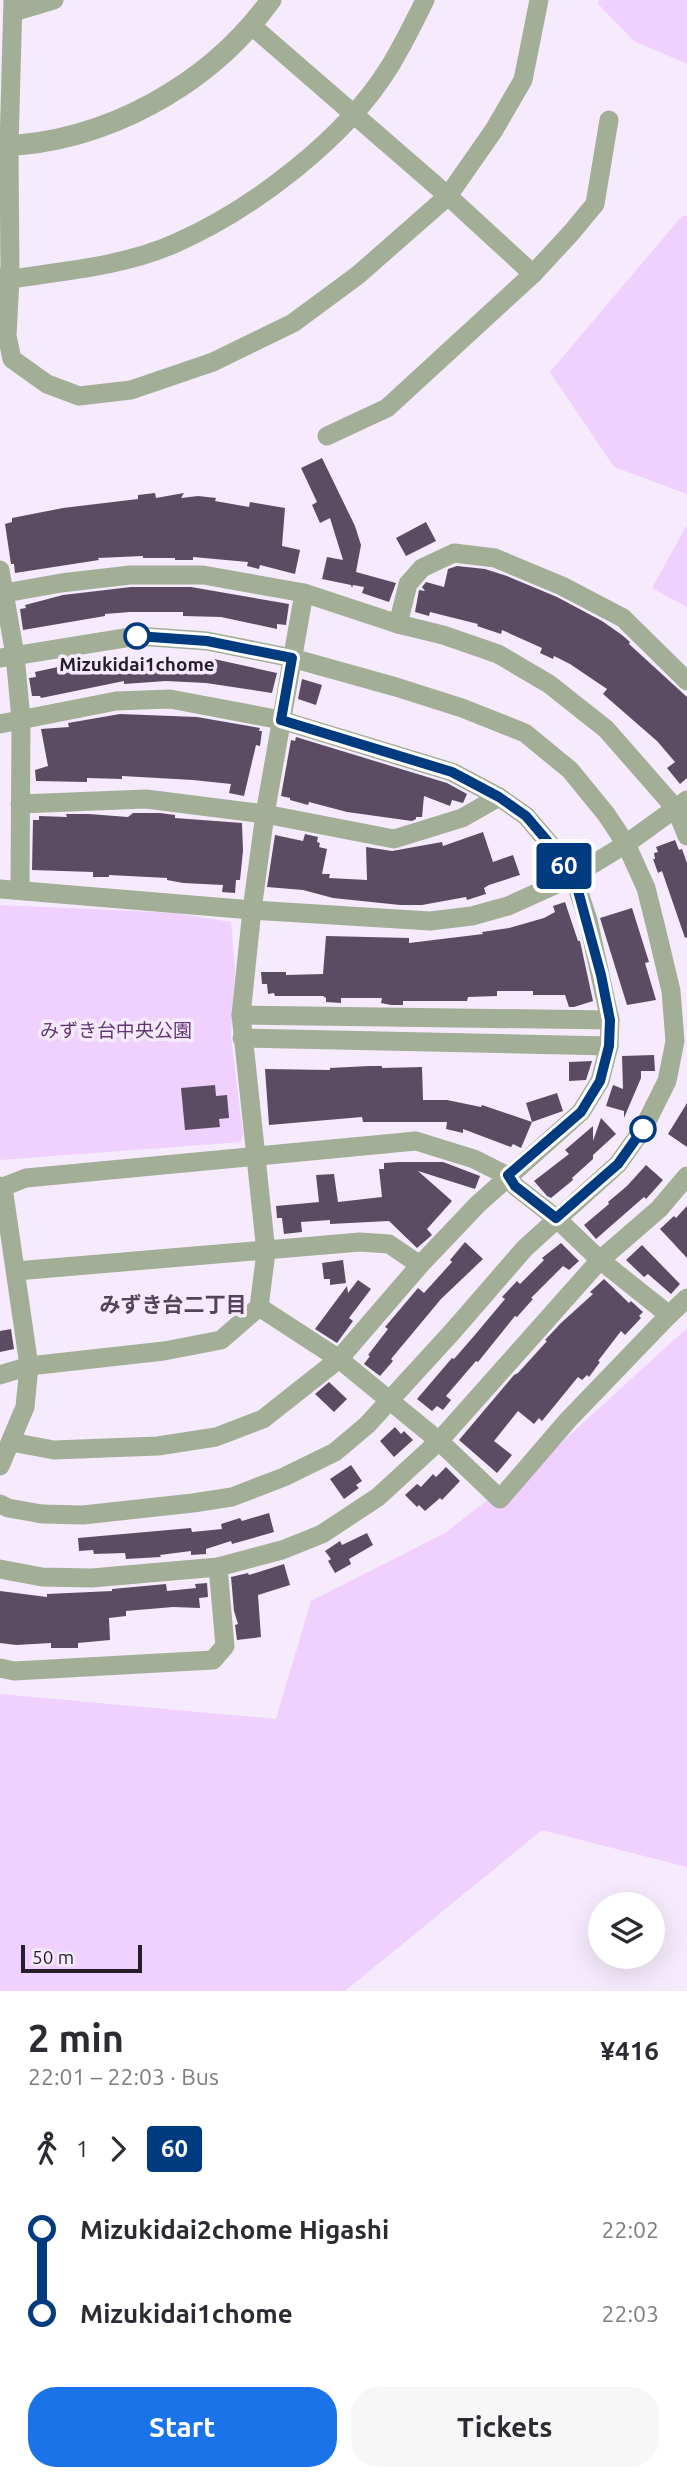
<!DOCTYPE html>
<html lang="en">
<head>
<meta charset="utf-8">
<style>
	:root { --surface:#fff; --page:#f7f7f7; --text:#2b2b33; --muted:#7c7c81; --accent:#1a73e8 }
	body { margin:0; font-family:Ubuntu,"Noto Sans JP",sans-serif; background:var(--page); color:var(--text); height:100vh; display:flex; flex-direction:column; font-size:26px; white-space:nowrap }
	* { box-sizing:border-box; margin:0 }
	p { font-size:23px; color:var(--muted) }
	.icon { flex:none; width:38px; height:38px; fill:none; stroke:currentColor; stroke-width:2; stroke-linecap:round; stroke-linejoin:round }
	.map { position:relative; height:1991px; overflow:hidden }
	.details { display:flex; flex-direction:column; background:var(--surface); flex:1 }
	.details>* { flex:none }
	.badge { padding:0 14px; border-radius:5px; font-size:24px; line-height:46px }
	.buttons { position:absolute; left:588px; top:1892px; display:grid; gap:14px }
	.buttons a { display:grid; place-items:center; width:77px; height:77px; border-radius:50%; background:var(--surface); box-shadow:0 7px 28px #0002; font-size:35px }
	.scale { position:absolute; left:21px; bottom:18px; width:121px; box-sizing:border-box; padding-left:7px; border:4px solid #261f29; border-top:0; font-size:19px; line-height:24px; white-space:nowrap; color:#261f29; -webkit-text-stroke:5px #f6ebfc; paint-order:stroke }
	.map>.badge { position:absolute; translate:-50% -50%; box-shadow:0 0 0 4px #fff }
	.legs { display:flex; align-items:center; gap:10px; height:77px; padding:0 28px; font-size:23px }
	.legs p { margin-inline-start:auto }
	.summary { display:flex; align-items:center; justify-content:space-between; height:119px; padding:0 28px }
	h1 { font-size:38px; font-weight:600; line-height:52px }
	.button { display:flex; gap:14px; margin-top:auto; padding:14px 28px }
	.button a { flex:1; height:80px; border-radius:28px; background:var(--accent); color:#fff; font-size:28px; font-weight:600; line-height:80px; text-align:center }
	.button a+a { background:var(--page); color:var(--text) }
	ul { padding:0 28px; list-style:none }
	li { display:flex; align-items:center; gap:24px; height:84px; font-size:26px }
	li i { display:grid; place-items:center; width:10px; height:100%; margin:0 9px; background:currentColor }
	li i::after { content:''; width:18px; height:18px; margin:-9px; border:5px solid; border-radius:50%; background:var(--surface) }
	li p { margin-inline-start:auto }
	li:first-child i { background:linear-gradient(#0000 50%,currentColor 0) }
	li:last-child i { background:linear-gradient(currentColor 50%,#0000 0) }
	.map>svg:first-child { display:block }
	.green { fill:#efd0ff }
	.building { fill:#5b4c64 }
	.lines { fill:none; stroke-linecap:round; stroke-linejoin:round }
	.minor { stroke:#a3ae97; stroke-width:19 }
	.tertiary { stroke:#a3ae97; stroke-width:21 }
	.line-1-casing { stroke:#fff; stroke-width:16 }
	.line-1 { stroke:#003b80; stroke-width:10 }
	.stop-1-dot { fill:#fff; stroke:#003b80; stroke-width:3.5 }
	.labels { text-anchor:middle; stroke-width:7; stroke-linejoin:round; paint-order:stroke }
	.stop-label { font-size:19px; font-weight:bold; fill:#261f29; stroke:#f6ebfc }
	.park-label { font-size:19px; fill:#613875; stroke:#f6ebfc }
	.neighbourhood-label { font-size:21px; font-weight:bold; fill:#53445b; stroke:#f6ebfc }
</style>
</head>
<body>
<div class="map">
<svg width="687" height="1991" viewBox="0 0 687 1991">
	<rect width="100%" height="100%" fill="#f6ebfc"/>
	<g class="green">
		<polygon points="599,0 687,0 687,64 634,41 598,4"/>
		<polygon points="682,216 687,216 687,494 614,467 550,372"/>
		<polygon points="687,525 687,607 652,588"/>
		<polygon points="0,905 175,913 231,922 235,970 231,1037 243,1134 241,1142 0,1160"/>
		<polygon points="687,1328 687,1867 542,1830 345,1991 0,1991 0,1694 276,1719 311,1601 445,1533 562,1442"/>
	</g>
	<g class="building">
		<polygon points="322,458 355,526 361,545 356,572 396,583 389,602 362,593 364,587 353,585 352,588 351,585 322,579 327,557 343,560 330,518 320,523 312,505 317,502 301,468"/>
		<polygon points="155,493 156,498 184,493 181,498 198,496 216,498 215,501 249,507 250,502 285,508 282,546 300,550 295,574 260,565 259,569 247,566 248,562 193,557 193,560 175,560 175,558 143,558 143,556 98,558 99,560 15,573 14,564 11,564 5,524 12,522 12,518 63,508 138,499 138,495"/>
		<polygon points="426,522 436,541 406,556 396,538"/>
		<polygon points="457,566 485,569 507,576 557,597 602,621 622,635 630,642 629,644 687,697 687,778 680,784 667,768 675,762 657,741 603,694 607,689 570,664 554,656 553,659 540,653 542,648 502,630 501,634 477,626 478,624 430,612 429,616 415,612 419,590 425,591 422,587 426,582 444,587 448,569"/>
		<polygon points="131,587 191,587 289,604 286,625 277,624 277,629 221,617 183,616 183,612 130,612 105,614 105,616 23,630 20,609 26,608 25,605 63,595"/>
		<polygon points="115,659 149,662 214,659 277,673 272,693 206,683 166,681 124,684 124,681 41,698 40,696 32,696 29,678 36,677 35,672 81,662 81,664"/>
		<polygon points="302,679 322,685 316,705 298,699"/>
		<polygon points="120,714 197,717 260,728 259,731 262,731 260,746 256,745 244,796 229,793 231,784 193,780 122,776 122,779 87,778 87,782 36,781 35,770 48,766 41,729 69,727 68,723"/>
		<polygon points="296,737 447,783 467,794 463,803 452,800 450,806 424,796 422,817 416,817 416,819 412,821 347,812 309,802 308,805 290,800 290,798 281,796 291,740 295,741"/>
		<polygon points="133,813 160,813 175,815 175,818 242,823 243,851 240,880 236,880 235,893 222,892 223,885 183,883 167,880 167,878 109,875 109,877 93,877 93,872 32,870 33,820 39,820 39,816 67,817 66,814 89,814 128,817"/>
		<polygon points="483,832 493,862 513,855 520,875 489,885 484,888 486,894 467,900 466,897 422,905 400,905 333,898 303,890 267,887 275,835 303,841 305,834 318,837 317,842 320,843 319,847 327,849 322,874 330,874 329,878 367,880 366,847 392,851 442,842 443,846"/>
		<polygon points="675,840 679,850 682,849 687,863 687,937 685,938 662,871 658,873 653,859 655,859 654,853 658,852 656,847"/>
		<polygon points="565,902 578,941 580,941 593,1001 574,1007 569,1007 565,995 533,995 533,991 497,991 497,996 468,997 467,1001 403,1001 403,1005 391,1005 381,1003 382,998 341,998 341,1003 326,1002 326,998 323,996 275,996 274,993 268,994 267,984 262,984 261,972 286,972 286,975 323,974 326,936 409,938 409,943 483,934 482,932 509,928 544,918 555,912 553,906"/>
		<polygon points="632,908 649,962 645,963 656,1000 627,1005 600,918"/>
		<polygon points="654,1055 655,1071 641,1071 641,1078 624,1118 624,1111 606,1106 613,1085 623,1089 622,1056"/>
		<polygon points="592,1061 586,1080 569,1081 569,1062"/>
		<polygon points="369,1066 382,1066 382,1068 422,1067 423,1100 447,1100 481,1107 482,1105 532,1122 521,1148 513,1144 511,1147 463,1129 463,1133 446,1129 447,1122 363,1122 362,1117 269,1125 265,1069 330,1070 330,1068"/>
		<polygon points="215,1085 216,1096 227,1095 229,1118 219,1119 220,1127 185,1130 181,1088"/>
		<polygon points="557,1093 563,1111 532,1122 526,1103"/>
		<polygon points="687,1103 687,1147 668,1134"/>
		<polygon points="601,1118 616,1134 593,1155 593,1159 572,1178 573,1180 551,1198 547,1196 534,1181 569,1154 565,1150 593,1126 593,1141"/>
		<polygon points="399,1162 443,1162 480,1176 475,1189 418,1171 452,1201 427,1229 432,1235 417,1248 389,1221 330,1224 330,1220 301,1222 302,1232 284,1234 282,1218 277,1218 276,1206 319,1202 316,1175 334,1174 338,1202 382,1197 379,1169 384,1169 384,1163"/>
		<polygon points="646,1165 663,1180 646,1199 644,1197 596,1239 584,1225 609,1204 608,1202 627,1186"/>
		<polygon points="687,1206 687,1258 660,1229 674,1216 676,1218"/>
		<polygon points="465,1242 483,1259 441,1299 391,1359 393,1361 380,1376 364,1364 370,1356 368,1355 388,1329 385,1327 418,1288 424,1293 452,1262 450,1260"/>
		<polygon points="561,1243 579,1261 569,1270 563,1266 531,1298 533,1299 517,1317 515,1316 478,1362 476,1361 446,1396 451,1400 443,1410 437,1406 432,1411 417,1399 452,1358 454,1359 474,1336 505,1299 502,1297 517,1281 520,1284 544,1260 542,1258"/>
		<polygon points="642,1245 680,1284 671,1294 648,1274 644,1277 626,1260"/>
		<polygon points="343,1260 346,1283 330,1285 330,1279 324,1279 322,1263"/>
		<polygon points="604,1279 629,1303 631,1301 643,1312 639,1316 641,1318 625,1335 621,1331 598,1361 600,1362 589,1377 587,1375 582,1380 578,1377 542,1421 539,1418 534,1424 518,1411 494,1441 512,1455 497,1473 459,1440 514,1375 518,1373 547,1341 545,1340 561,1323 593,1294 590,1292"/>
		<polygon points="358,1280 371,1289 349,1318 353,1321 337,1343 315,1329 347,1286 348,1293"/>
		<polygon points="11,1329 14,1349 0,1352 0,1331"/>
		<polygon points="329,1382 347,1399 334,1412 315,1394"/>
		<polygon points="395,1427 401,1434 404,1431 413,1440 394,1457 380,1441"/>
		<polygon points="351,1465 362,1481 356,1485 359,1488 344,1499 330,1479"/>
		<polygon points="446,1467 460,1481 442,1500 440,1498 425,1511 419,1505 417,1507 405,1495 417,1484 421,1487 433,1474 436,1477"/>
		<polygon points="269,1513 274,1532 232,1544 231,1541 206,1549 206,1554 191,1555 191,1551 160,1555 161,1557 126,1559 125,1553 94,1554 93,1550 79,1551 78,1538 191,1528 192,1532 222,1529 221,1524 240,1518 242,1521"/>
		<polygon points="367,1533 373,1545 349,1559 351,1564 335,1573 328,1561 331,1559 325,1551 340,1541 342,1545"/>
		<polygon points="284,1564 290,1585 258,1595 261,1637 237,1640 235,1625 238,1624 234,1611 231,1577 248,1573 249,1575"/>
		<polygon points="207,1583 208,1597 199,1598 200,1608 173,1607 126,1611 126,1616 109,1618 110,1640 78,1643 78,1648 51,1648 51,1643 16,1645 0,1643 0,1591 47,1597 47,1594 112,1591 112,1589 166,1584 167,1591 196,1588 195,1584"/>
	</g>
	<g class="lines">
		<g class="minor">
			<polyline points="13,0 9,146 10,279 7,336 12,359 47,384 79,396 131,390 213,362 293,323 358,275 448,196 494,130 523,80 539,0"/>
			<polyline points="14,12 54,0"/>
			<polyline points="252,26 448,196 533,274"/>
			<path d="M0 278 10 279C65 271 125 266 176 243 253 209 346 138 390 66 403 45 414 22 425 0"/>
			<polyline points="327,436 387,408 533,274 571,233 595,204 609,120"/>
			<polyline points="0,570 15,655 21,719 20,889"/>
			<polyline points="0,594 61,583 130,575 203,575 304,593 398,624 443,635 498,654 549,684 606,729 676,809 687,836"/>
			<polyline points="398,624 408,584 422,568 454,553 495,558 562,586 623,618 687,681"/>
			<polyline points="0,658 137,636 207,641 292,658 396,687 462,708 525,733 570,770 606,814 626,844 646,888 657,932 671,991 675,1041 667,1081 643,1129 618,1164 525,1248 453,1331 367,1425 335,1452 284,1477 232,1497 193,1503 83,1515 42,1514 8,1508 0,1504"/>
			<polyline points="0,724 116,701 170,699 281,720 452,772 499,797 526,816 555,850 577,887 588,920 610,1020 609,1046 600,1081 581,1112 478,1204 420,1265 339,1359 263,1419 216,1437 158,1446 54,1450 11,1442"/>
			<polyline points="20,804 146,799 265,814 394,839 462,818 499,797"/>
			<polyline points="0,889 252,910 430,921 472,916 508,906 570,878 626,844 687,800"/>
			<polyline points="241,1015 610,1020"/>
			<polyline points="242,1038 609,1046"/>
			<polyline points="0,1186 3,1187 26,1178 416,1141 474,1159 508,1176 515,1186 556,1218 600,1260 669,1315 687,1298"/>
			<polyline points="3,1187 29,1366 164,1351 221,1340 259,1307 339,1359 439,1441 500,1499 568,1420 669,1315"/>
			<polyline points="16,1271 360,1242 389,1244 420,1265"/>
			<polyline points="259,1307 266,1252 241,1015 252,910 265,814 304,593"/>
			<polyline points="0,1375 29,1366 25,1407 0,1466"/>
			<polyline points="0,1569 42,1577 92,1578 218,1567 282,1550 322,1534 378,1497 439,1441 600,1260 659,1209 687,1176"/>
			<polyline points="0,1668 14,1671 213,1660 225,1646 218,1567"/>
		</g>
		<path class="tertiary" d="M0 146C105 143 210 85 271 0"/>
	</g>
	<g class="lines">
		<g class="line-1-casing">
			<polyline id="line-1" points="137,636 207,641 292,658 281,720 452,772 499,797 526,816 555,850 577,887 601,975 610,1020 609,1046 600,1081 581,1112 508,1175 515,1186 556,1218 618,1164 643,1129"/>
		</g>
		<use href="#line-1" class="line-1"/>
	</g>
	<g class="stop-1-dot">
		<circle cx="137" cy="636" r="12"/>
		<circle cx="643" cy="1129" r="12"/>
	</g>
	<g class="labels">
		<g class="stop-label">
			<text x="137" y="671">Mizukidai1chome</text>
		</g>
		<g class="park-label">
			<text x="116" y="1037">みずき台中央公園</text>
		</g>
		<g class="neighbourhood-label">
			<text x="173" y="1312">みずき台二丁目</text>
		</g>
	</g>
</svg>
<div class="buttons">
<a><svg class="icon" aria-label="layers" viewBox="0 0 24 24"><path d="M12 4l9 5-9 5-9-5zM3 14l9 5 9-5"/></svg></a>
</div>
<div class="scale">50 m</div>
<b class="badge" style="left:564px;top:866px;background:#003b80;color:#fff">60</b>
</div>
<section class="details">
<div class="summary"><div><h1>2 min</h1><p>22:01 – 22:03 · Bus</p></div><b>¥416</b></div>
<div class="legs"><svg class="icon" aria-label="walk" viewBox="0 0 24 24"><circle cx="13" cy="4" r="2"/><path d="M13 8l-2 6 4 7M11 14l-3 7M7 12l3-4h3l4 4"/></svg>1<svg class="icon" aria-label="forward" viewBox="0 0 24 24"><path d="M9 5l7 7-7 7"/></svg><b class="badge" style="background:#003b80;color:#fff">60</b></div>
<ul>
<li><i style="color:#003b80"></i><b>Mizukidai2chome Higashi</b><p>22:02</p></li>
<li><i style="color:#003b80"></i><b>Mizukidai1chome</b><p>22:03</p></li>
</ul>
<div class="button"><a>Start</a><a>Tickets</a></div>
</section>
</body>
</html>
